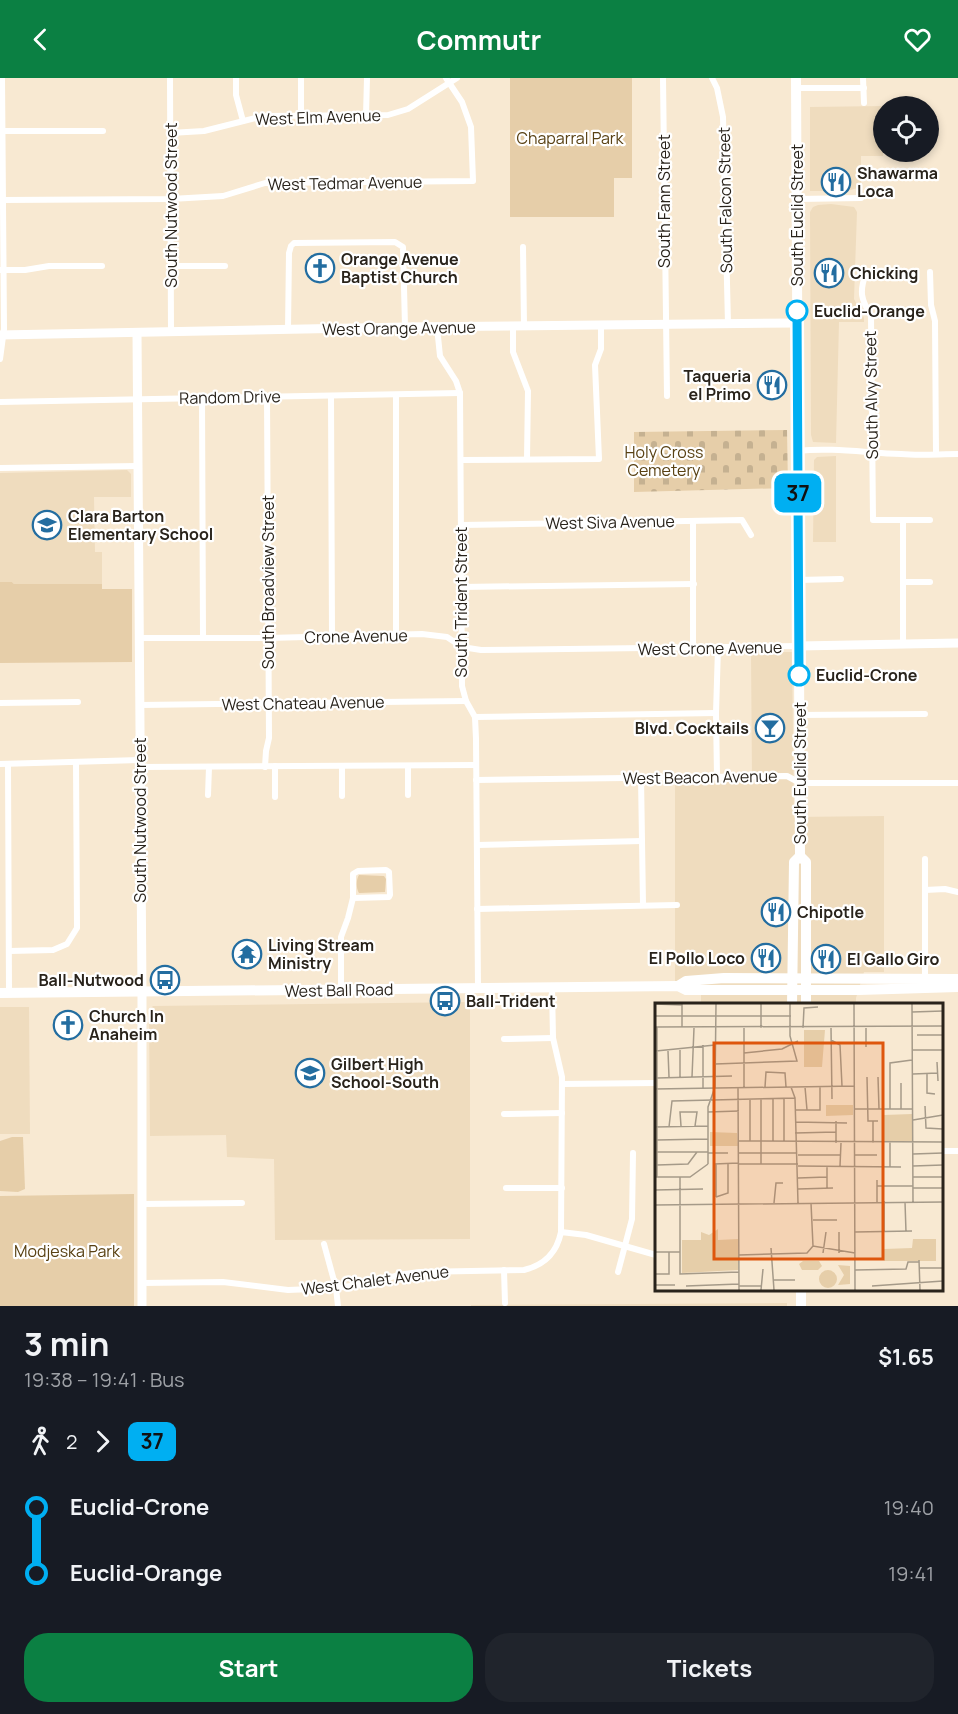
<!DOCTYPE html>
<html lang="en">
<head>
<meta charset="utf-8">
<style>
	:root { --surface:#171b24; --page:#20242c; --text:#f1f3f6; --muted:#9ea1a6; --accent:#0b8043 }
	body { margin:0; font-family:Manrope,sans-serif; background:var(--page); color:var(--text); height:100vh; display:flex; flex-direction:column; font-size:22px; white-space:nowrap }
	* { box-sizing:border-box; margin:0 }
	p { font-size:20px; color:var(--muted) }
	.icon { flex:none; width:33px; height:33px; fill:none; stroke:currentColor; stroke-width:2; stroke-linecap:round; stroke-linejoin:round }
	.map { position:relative; height:1228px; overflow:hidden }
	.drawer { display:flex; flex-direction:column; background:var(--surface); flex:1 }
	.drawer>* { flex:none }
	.badge { padding:0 12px; border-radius:9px; font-size:21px; line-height:39px }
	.fabs { position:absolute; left:873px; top:18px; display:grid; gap:12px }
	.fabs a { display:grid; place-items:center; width:66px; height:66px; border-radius:50%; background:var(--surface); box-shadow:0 3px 9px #0003; font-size:30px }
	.map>.badge { position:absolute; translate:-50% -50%; box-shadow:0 0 0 3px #fff }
	.legs { display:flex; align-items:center; gap:9px; height:66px; padding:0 24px; font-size:20px }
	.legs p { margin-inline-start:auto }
	.head { display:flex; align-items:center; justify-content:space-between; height:102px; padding:0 24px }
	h1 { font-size:33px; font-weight:700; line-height:45px }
	.cta { display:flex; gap:12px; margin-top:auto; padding:12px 24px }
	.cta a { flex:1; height:69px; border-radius:24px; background:var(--accent); color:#fff; font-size:24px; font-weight:700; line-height:69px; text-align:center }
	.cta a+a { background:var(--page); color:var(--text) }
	ul { padding:0 24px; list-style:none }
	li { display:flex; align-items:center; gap:21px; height:66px; font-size:22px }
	li i { display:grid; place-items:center; width:9px; height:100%; margin:0 8px; background:currentColor }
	li i::after { content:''; width:15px; height:15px; margin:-8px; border:4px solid; border-radius:50%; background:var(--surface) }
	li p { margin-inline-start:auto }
	li:first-child i { background:linear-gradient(#0000 50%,currentColor 0) }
	li:last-child i { background:linear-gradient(currentColor 50%,#0000 0) }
	header { display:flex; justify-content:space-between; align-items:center; height:78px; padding:0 24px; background:var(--accent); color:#fff; font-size:27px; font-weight:700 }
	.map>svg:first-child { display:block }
	.built { fill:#efdcbe }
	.cemetery { fill:url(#cemetery-stones) }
	.park { fill:#e6cea9 }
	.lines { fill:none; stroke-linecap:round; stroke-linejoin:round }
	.street { stroke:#fff; stroke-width:6 }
	.secondary { stroke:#fff; stroke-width:9 }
	.primary { stroke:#fff; stroke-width:10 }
	.line-1-casing { stroke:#fff; stroke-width:14 }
	.line-1 { stroke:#00aff2; stroke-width:9 }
	.stop-1-dot { fill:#fff; stroke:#00aff2; stroke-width:3 }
	.labels { text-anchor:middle; stroke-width:4.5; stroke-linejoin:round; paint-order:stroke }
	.street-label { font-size:16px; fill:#29231b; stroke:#fff }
	.park-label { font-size:16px; fill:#594113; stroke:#fff }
	.poi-label { font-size:16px; font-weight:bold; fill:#29231b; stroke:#fff; text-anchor:start }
	.stop-label { font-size:16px; font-weight:bold; fill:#29231b; stroke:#fff; text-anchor:start }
	.inset-road { fill:none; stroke:#a59a89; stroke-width:1.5 }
	.view { fill:#de560d; fill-opacity:0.15; stroke:#de560d; stroke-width:3 }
	.inset-edge { fill:none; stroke:#29231b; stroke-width:3 }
</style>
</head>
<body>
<header><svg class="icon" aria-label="back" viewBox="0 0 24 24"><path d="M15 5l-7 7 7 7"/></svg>Commutr<svg class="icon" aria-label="heart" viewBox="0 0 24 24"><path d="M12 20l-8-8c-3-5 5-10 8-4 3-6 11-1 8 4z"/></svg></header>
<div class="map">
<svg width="958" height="1228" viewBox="0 0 958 1228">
	<defs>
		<pattern id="cemetery-stones" width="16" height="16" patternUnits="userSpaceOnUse" patternTransform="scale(1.5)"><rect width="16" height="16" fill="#e6cea9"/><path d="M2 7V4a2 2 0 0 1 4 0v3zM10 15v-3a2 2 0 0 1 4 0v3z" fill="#c5b191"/></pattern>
	</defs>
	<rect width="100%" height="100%" fill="#f8e9d2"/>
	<g class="built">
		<polygon points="884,28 883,78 861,78 861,109 847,113 810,113 810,29"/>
		<polygon points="831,126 854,129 857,134 854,221 864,240 864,244 839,244 836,365 813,364 811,357 810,134 813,129 818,127"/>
		<polygon points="836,378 836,464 813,464 814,382 817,379"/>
		<polygon points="127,392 131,396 131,419 94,419 95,474 102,474 102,506 14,506 12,504 0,504 0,395"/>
		<polygon points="751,574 792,574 794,739 884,738 884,894 864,894 856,920 856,927 701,926 701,903 675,903 675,704 752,702"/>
		<polygon points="470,924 470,1161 275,1162 274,1081 227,1079 226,1057 150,1058 149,932 153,928"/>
		<polygon points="0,929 29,929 30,1056 0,1056"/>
		<polygon points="787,1225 787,1228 471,1228 471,1227"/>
	</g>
	<polygon class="cemetery" points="787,352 788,410 634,414 634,354"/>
	<g class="park">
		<polygon points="510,0 632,0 632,100 614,100 614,139 510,139"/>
		<polygon points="0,504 12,504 14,506 102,506 102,511 132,511 132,584 0,585"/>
		<path d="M359 797 384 798 386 801 385 814 359 815C356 811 356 801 359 797Z"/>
		<polygon points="12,1059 23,1059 25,1111 18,1114 0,1113 0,1063"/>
		<polygon points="134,1116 134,1228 0,1228 0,1118"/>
	</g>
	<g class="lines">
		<g class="street">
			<polyline points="170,0 171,254"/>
			<polyline points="236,0 236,17 243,43"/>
			<polyline points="301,0 301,38"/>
			<polyline points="663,0 667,318"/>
			<polyline points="712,0 717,10 723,39 728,246"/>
			<polyline points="863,0 864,25"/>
			<polyline points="796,10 864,10"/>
			<polyline points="366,38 367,0"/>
			<polyline points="3,53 103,53"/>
			<polyline points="170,55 204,53 263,38 388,37 408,31 457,0"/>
			<polyline points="798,121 861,120"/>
			<polyline points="3,122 171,121 223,118 265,105 473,103 471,49 462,24 446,0"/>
			<polyline points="523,169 524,248"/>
			<polyline points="171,188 225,188"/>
			<polyline points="1,192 25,192 49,188 102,188"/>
			<polyline points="930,194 931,227 935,243 936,376"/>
			<path d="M866 195C859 214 861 221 871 238L873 442H930"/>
			<polyline points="513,248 513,274 528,313 527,381"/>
			<polyline points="437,249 440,278 456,303 460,315 462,608 466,623 475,639 476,661 478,910"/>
			<polyline points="288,252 289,175 291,168 294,165 395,164 403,169 405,249"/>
			<polyline points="0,281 4,251 2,0"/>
			<polyline points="396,317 396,556"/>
			<polyline points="331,318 332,558"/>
			<polyline points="202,319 203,560"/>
			<polyline points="0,324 460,315"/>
			<path d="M797 373C832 369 867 375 901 376 920 378 939 376 958 376"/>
			<polyline points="461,382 599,381 595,287 601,271 601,247"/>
			<polyline points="0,390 138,388"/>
			<polyline points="903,442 903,566"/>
			<polyline points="461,447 742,442 751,457"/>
			<polyline points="798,502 841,501"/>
			<polyline points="904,504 930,504"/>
			<polyline points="461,509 694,506"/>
			<polyline points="139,560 268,560 422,556 447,559 462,569 481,572 799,568"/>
			<polyline points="693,571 693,443"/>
			<polyline points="0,625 78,624"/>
			<polyline points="140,627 466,623"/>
			<polyline points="799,637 925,636"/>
			<polyline points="475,639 716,635"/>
			<polyline points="0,686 140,682"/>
			<polyline points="8,686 9,915"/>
			<polyline points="275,688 275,719"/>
			<polyline points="342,688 342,718"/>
			<polyline points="408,688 408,717"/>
			<polyline points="140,689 476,687"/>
			<polyline points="265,689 266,673 269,660 267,318"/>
			<polyline points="717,698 716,635 718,570"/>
			<polyline points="641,699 643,827"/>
			<polyline points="476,702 787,698 800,705 958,705"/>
			<polyline points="208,717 209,689"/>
			<polyline points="477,767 642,763"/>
			<polyline points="925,812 945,811 958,814"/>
			<polyline points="477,831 677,827"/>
			<polyline points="9,873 53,872 67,866 77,850 76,684"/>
			<polyline points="925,904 925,781"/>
			<polyline points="552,909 553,960 562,999 561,1154"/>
			<polyline points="341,912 341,859 348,840 353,820 353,796 358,793 386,792 389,794 390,817 389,819 353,820"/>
			<polyline points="504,961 553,960"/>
			<polyline points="562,1006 656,1005"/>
			<polyline points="504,1036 562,1035"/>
			<polyline points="942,1073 958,1073"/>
			<polyline points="506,1110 562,1110"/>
			<polyline points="142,1126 242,1125"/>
			<polyline points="324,1166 336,1210 338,1228"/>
			<polyline points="504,1192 505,1225"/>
			<polyline points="618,1194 632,1141 633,1075"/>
			<path d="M142 1205 223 1204 288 1212 336 1210 372 1205 398 1197 419 1194 524 1192C545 1187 557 1174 561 1154L586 1157 656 1177"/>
		</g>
		<g class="secondary">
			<polyline points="137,255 142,914 142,1228"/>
			<polyline points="0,257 405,249 797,245"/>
			<polyline points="799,568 958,565"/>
		</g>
		<g class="primary">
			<polyline points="796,0 800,778 806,784 806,927"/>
			<polyline points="678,908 686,903 724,900 958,901"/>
			<polyline points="0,915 678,908 686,912 859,912 958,909"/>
			<polyline points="792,927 794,784 800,778"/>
			<polyline points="801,1212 801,1228"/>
		</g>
	</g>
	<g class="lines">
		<g class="line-1-casing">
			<polyline id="line-1" points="797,233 799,597"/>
		</g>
		<use href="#line-1" class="line-1"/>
	</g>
	<defs>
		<g id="restaurant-ring" transform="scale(1.5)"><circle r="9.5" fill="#fff" stroke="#236da0" stroke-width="1.5"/><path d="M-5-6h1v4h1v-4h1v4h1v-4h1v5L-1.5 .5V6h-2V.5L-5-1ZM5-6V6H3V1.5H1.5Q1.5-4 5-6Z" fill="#236da0"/></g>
		<g id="church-ring" transform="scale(1.5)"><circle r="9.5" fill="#fff" stroke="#236da0" stroke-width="1.5"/><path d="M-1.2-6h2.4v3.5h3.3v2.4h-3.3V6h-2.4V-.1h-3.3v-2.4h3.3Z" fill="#236da0"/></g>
		<g id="school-ring" transform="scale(1.5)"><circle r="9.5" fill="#fff" stroke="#236da0" stroke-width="1.5"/><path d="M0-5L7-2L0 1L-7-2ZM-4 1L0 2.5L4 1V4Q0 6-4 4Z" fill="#236da0"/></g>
		<g id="bar-ring" transform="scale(1.5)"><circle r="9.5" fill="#fff" stroke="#236da0" stroke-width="1.5"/><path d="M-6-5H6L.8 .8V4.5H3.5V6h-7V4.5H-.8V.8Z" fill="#236da0"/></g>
		<g id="temple-ring" transform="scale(1.5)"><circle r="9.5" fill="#fff" stroke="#236da0" stroke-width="1.5"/><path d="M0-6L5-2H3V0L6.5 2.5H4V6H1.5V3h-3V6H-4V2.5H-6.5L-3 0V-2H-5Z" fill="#236da0"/></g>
		<g id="bus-ring" transform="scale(1.5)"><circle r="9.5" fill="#fff" stroke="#236da0" stroke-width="1.5"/><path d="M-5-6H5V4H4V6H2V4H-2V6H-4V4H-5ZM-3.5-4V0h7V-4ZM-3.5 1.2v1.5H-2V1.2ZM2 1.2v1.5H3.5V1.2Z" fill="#236da0"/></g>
	</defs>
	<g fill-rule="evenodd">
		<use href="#restaurant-ring" x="836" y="104"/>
		<use href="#church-ring" x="320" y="190"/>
		<use href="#restaurant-ring" x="829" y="195"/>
		<use href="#restaurant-ring" x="772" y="307"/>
		<use href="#school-ring" x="47" y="447"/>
		<use href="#bar-ring" x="770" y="650"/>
		<use href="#restaurant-ring" x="776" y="834"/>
		<use href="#temple-ring" x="247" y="876"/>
		<use href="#restaurant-ring" x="766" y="880"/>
		<use href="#restaurant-ring" x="826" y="881"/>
		<use href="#bus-ring" x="165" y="902"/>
		<use href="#bus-ring" x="445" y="923"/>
		<use href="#church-ring" x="68" y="947"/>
		<use href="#school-ring" x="310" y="995"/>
	</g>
	<g class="stop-1-dot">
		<circle cx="797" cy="233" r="10"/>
		<circle cx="799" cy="597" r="10"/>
	</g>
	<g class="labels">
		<g class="street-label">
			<text transform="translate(318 39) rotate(-2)" y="6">West Elm Avenue</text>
			<text transform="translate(345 105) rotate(-1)" y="6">West Tedmar Avenue</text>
			<text transform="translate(725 122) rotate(-91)" y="6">South Falcon Street</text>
			<text transform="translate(664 123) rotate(-90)" y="6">South Fann Street</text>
			<text transform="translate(171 127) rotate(-90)" y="6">South Nutwood Street</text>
			<text transform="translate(797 137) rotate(-90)" y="6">South Euclid Street</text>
			<text transform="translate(399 250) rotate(-1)" y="6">West Orange Avenue</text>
			<text transform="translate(871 317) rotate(-91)" y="6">South Alvy Street</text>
			<text transform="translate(230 319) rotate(-1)" y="6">Random Drive</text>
			<text transform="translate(610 444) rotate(-1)" y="6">West Siva Avenue</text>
			<text transform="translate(268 504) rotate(-90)" y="6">South Broadview Street</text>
			<text transform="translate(461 524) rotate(-90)" y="6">South Trident Street</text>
			<text transform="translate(356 558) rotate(-1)" y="6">Crone Avenue</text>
			<text transform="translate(710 570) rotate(-1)" y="6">West Crone Avenue</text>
			<text transform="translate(303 625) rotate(-1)" y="6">West Chateau Avenue</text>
			<text transform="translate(800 695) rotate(-90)" y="6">South Euclid Street</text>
			<text transform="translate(700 699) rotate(-1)" y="6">West Beacon Avenue</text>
			<text transform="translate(140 742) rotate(-90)" y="6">South Nutwood Street</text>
			<text transform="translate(339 912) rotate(-1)" y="6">West Ball Road</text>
			<text transform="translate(375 1202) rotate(-7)" y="6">West Chalet Avenue</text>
		</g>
		<g class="park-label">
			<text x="570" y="66">Chaparral Park</text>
			<text x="664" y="380">Holy Cross<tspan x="664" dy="18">Cemetery</tspan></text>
			<text x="67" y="1179">Modjeska Park</text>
		</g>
		<g class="poi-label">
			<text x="857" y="101">Shawarma<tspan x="857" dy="18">Loca</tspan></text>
			<text x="341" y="187">Orange Avenue<tspan x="341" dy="18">Baptist Church</tspan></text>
			<text x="850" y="201">Chicking</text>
			<text x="751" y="304" text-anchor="end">Taqueria<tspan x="751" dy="18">el Primo</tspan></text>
			<text x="68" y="444">Clara Barton<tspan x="68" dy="18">Elementary School</tspan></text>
			<text x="749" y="656" text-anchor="end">Blvd. Cocktails</text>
			<text x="797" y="840">Chipotle</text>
			<text x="268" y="873">Living Stream<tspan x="268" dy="18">Ministry</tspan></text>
			<text x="745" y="886" text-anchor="end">El Pollo Loco</text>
			<text x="847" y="887">El Gallo Giro</text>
			<text x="144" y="908" text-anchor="end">Ball-Nutwood</text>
			<text x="466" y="929">Ball-Trident</text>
			<text x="89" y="944">Church In<tspan x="89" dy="18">Anaheim</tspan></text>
			<text x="331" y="992">Gilbert High<tspan x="331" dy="18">School-South</tspan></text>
		</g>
		<g class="stop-label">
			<text x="814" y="239">Euclid-Orange</text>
			<text x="816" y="603">Euclid-Crone</text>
		</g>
	</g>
	<g transform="translate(655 925)">
		<rect width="288" height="288" fill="#f8e9d2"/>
		<path d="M171 102H198V112L171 113Z" fill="#e6cea9"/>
		<path d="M149 27H170L167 64H149ZM257 111V138L229 139V112ZM55 129 82 130 83 143H55ZM63 226V237L83 236V267L27 270V237H46V229L54 232ZM258 236H281V258H229V246L257 245ZM148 258H164L167 263 163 267H147L144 261ZM183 262 195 263V281L183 282 189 272ZM164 276a9 9 0 1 1 18 0a9 9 0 1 1-18 0Z" fill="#e6cea9"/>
		<path class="inset-road" d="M0 1 27 2M106 1V25M199 1 200 287M257 1 258 199M257 9 288 8M0 13H136M0 24 288 23M2 24V174M27 24V1M89 25V85M148 25 149 5 163 4M176 25 177 96M211 25V44M262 32H288M176 37 185 42 187 83M48 42V85M25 47V74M258 47H288M1 48 60 42M13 48 14 74M89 50 127 46 143 38M282 59 283 78M60 61 142 58 135 33V1M272 70V90L280 91M258 71 283 70M37 74 39 25M212 74 213 118H223M223 74 224 106M2 75 77 73M246 80V106M110 84 111 69 130 70 131 84M136 84 140 95 143 200M150 84 152 107M83 85 84 287M0 86 200 83M95 96V138M118 96V138M129 96V138M270 103 271 125 288 126M200 106H258M235 106V60L257 57M140 107H165V83M53 109 84 108M258 117 288 112M218 118V140M140 119 192 120M26 123 25 109H42L40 123M0 124 53 123M14 124 17 98 140 95M140 130 181 129M2 137 53 136M84 138 288 139M235 139V164M181 140V118M2 149H53M53 150H73M84 150H141M258 151 288 150M143 152H185M200 152H222M53 161V104L60 84 61 1M59 161 84 160M61 161V194M84 161H143M106 161V96M2 162 33 161 42 149M143 163 246 164M172 163V186M185 163 186 140M258 163 288 162M0 174H35L53 161M25 174V271L84 269M258 174H288M143 175 172 174M222 183H258M258 185H288M143 186 178 185M0 187 48 186M61 194 73 190V160M250 199 251 229M119 200 121 180H128M156 200 158 243M222 200V177M0 202 288 199M158 217H182M184 229V250M200 229 257 228M229 229V198M116 245 119 287M0 249H25M168 250 171 229M84 252 152 250 158 243 200 250M264 257 265 287M265 265H288M200 267 251 266 253 259H264M0 271H14V249M119 277H140M0 282H20M31 283 84 281M84 283H107M217 283 288 278M106 287 108 266"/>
		<path class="view" d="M59 40H228V256H59Z"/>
		<rect width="288" height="288" class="inset-edge"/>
	</g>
</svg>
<div class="fabs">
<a><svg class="icon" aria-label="locate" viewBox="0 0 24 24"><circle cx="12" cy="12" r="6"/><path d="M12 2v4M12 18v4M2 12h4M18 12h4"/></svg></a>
</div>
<b class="badge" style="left:798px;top:415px;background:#00aff2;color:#111">37</b>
</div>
<section class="drawer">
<div class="head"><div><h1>3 min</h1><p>19:38 – 19:41 · Bus</p></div><b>$1.65</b></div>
<div class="legs"><svg class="icon" aria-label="walk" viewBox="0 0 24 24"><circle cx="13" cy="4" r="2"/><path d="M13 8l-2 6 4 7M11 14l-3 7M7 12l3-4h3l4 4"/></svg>2<svg class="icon" aria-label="forward" viewBox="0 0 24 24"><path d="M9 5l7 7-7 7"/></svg><b class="badge" style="background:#00aff2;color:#111">37</b></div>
<ul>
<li><i style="color:#00aff2"></i><b>Euclid-Crone</b><p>19:40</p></li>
<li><i style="color:#00aff2"></i><b>Euclid-Orange</b><p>19:41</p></li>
</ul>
<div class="cta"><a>Start</a><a>Tickets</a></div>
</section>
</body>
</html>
